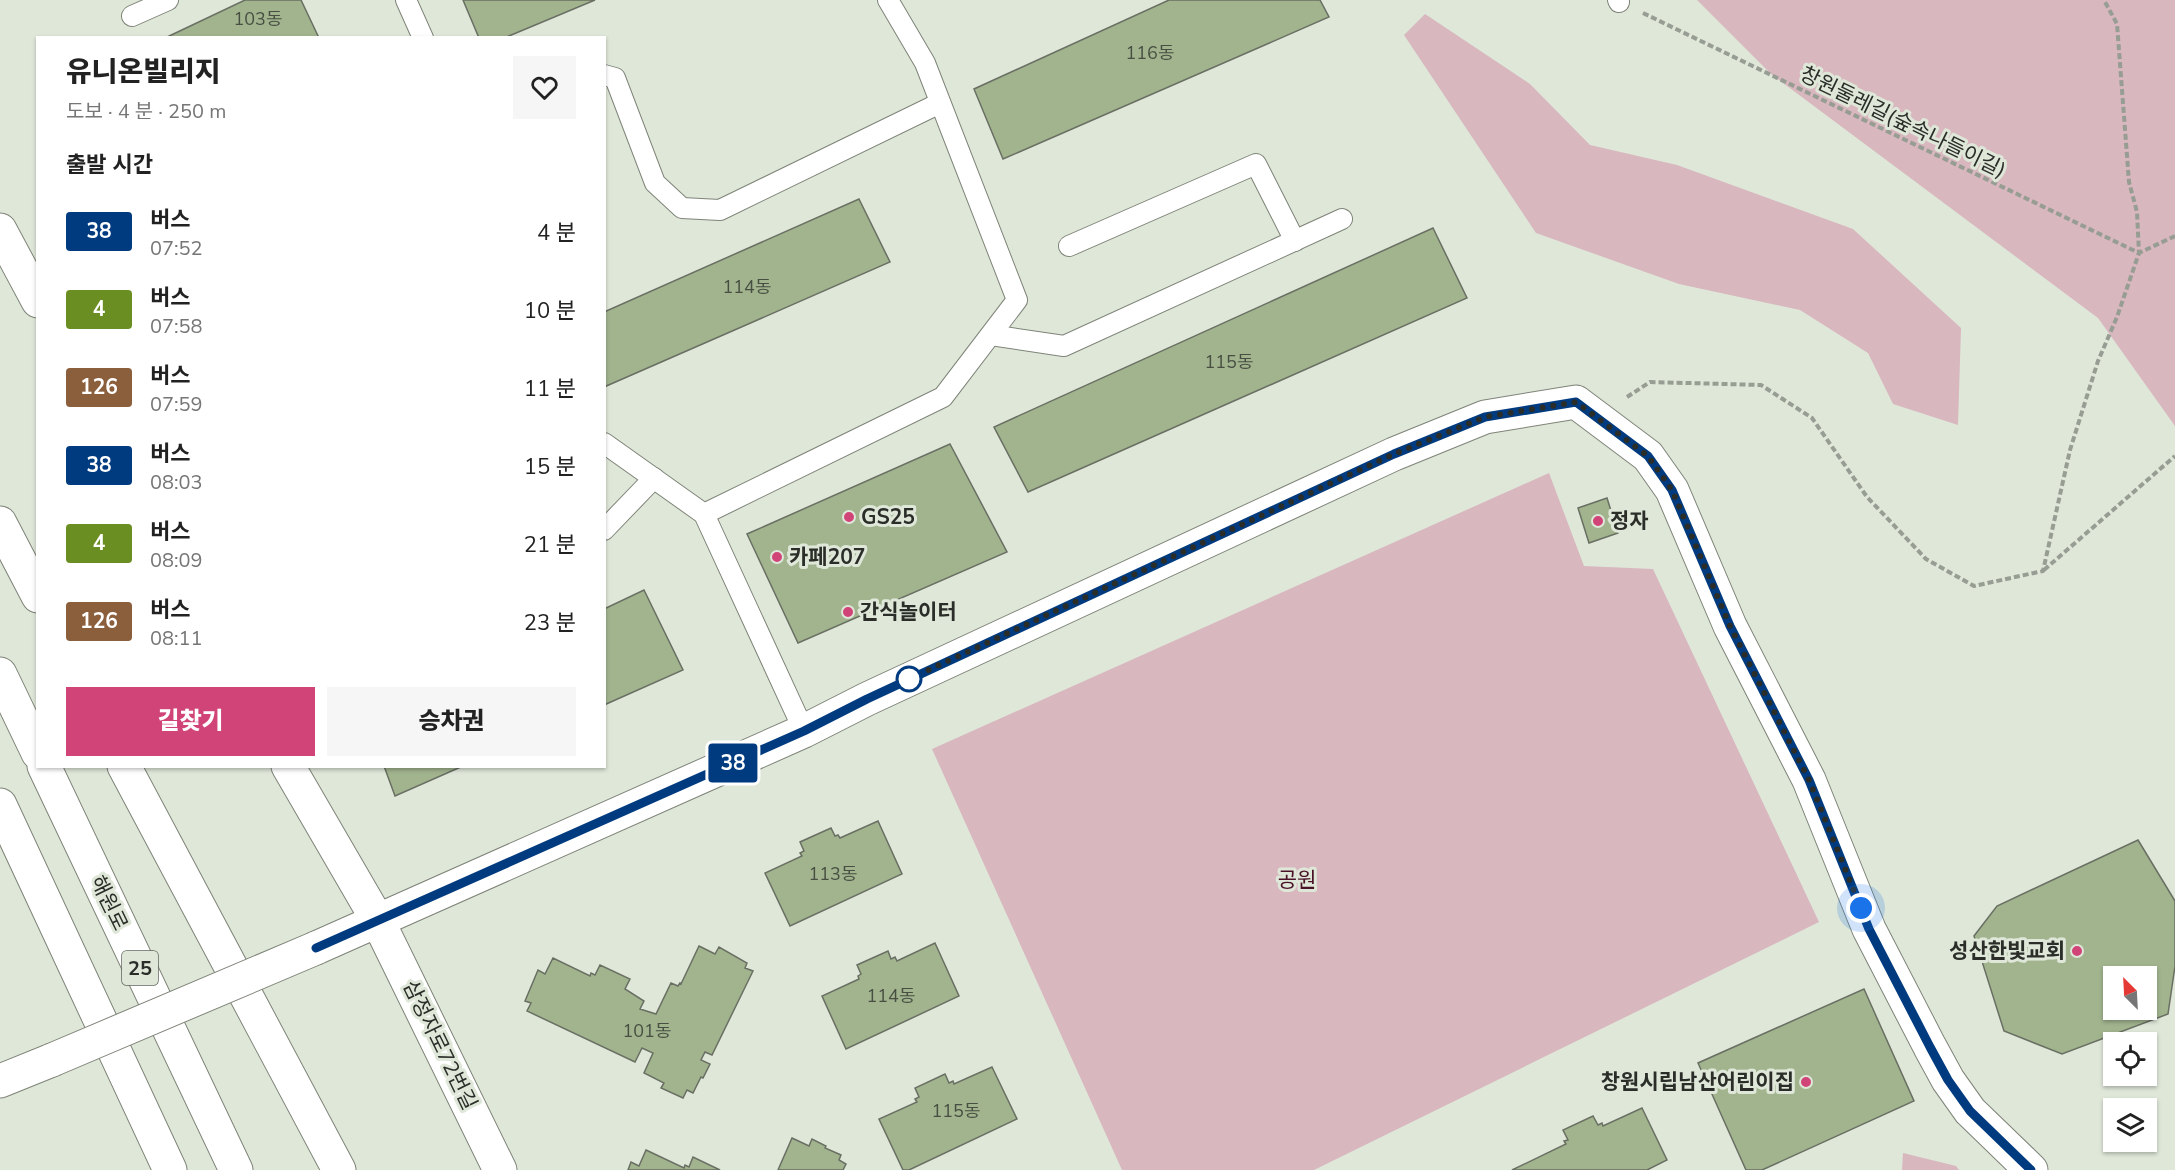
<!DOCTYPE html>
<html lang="ko">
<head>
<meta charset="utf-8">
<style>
	:root { --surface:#fff; --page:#f6f6f6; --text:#222; --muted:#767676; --accent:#d04478 }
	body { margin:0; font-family:"Nunito Sans","Noto Sans KR",sans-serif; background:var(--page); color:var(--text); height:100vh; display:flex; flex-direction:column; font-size:22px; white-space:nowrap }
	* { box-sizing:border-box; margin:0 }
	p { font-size:20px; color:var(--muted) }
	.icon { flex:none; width:33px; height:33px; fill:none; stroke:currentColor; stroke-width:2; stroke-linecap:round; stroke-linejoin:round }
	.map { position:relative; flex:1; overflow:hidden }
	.panel { position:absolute; left:36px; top:36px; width:570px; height:732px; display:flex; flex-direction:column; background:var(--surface); border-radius:0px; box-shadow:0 2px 4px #0004 }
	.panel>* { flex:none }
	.badge { padding:0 12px; border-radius:4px; font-size:21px; line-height:39px }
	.needle { width:39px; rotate:336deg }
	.controls { position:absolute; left:2103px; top:966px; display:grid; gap:12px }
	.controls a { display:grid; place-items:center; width:54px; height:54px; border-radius:0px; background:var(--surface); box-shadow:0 2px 4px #0004; font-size:30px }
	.you { position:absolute; width:30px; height:30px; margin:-15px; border:4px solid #fff; border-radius:50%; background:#1a73e8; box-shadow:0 0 0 9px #1a73e833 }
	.map>.badge { position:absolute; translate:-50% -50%; box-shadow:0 0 0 3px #fff }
	h2 { padding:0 30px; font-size:22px; line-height:54px }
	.round { display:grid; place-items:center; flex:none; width:63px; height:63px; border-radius:0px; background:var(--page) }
	.overview { display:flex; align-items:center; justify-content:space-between; height:102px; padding:0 30px }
	h1 { font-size:28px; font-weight:800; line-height:45px }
	.button { display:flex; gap:12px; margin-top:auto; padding:12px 30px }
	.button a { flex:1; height:69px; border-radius:0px; background:var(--accent); color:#fff; font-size:24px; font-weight:800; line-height:69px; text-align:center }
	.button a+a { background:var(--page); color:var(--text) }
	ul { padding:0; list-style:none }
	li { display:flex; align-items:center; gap:18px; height:78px; padding:0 30px }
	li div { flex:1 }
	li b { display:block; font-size:22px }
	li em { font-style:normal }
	li .badge { min-width:66px; font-weight:700; text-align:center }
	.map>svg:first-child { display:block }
	.green { fill:#d8b7bf }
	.building { fill:#a1b48e; stroke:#696f63; stroke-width:1.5; fill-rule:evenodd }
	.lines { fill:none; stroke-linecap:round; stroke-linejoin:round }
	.service-casing { stroke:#7e8478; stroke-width:22 }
	.minor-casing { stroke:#7e8478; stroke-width:35 }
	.tertiary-casing { stroke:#7e8478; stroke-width:35 }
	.trunk-casing { stroke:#7e8478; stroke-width:35 }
	.path { stroke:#979d93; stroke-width:4; stroke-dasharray:6 3; stroke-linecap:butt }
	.service { stroke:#fff; stroke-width:20 }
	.minor { stroke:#fff; stroke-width:33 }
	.tertiary { stroke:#fff; stroke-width:33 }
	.trunk { stroke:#fff; stroke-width:33 }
	.tertiary-bridge-casing { stroke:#7e8478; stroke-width:35; stroke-linecap:butt }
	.tertiary-bridge { stroke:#fff; stroke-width:33 }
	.line-casing { stroke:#fff; stroke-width:14 }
	.line { stroke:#003b80; stroke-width:9 }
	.walk { stroke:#2a2d28; stroke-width:6; stroke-dasharray:0 10.8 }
	.poi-dot { fill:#d04478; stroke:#dfe7d9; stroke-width:2 }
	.stop-dot { fill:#fff; stroke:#003b80; stroke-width:3 }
	.labels { text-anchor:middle; stroke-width:6; stroke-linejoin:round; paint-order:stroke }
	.number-label { font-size:18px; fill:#484f42 }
	.shield { fill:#dfe7d9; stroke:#60655d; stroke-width:1.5 }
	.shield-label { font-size:20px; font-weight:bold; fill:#2a2d28 }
	.street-label { font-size:21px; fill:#2a2d28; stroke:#dfe7d9 }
	.poi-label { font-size:21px; font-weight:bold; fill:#2a2d28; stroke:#dfe7d9; text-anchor:start }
	.park-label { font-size:21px; fill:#4a1227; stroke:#dfe7d9 }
</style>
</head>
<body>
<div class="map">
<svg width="2175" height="1170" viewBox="0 0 2175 1170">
	<rect width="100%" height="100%" fill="#dfe7d9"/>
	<g class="green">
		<polygon points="1697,0 2175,0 2175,426 2098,318 1771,74"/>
		<polygon points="1425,14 1530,84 1590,145 1677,165 1853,229 1961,328 1958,425 1893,404 1868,353 1800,310 1679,284 1536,233 1404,35"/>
		<polygon points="1549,473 1584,566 1653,569 1819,922 1314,1170 1122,1170 932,749"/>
		<polygon points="1903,1153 1956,1166 1959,1170 1902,1170"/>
	</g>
	<g class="building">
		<polygon points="245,0 301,0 319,38 165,38"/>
		<polygon points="463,0 595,0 504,38 479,38"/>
		<polygon points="1169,0 1320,0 1329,17 1003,159 974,89"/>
		<polygon points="859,199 890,262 604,387 604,312"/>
		<polygon points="1433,228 1467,298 1028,492 994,427"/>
		<polygon points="950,444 1007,552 798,643 747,534"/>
		<polygon points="1607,498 1618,533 1589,543 1578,508"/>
		<polygon points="644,590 683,670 604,705 604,609"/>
		<polygon points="384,766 463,766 395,796"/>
		<polygon points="878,821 902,874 790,926 765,873 802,856 800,853 804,851 800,842 831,828 835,836 838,835 840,838"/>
		<path d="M2138 840 2175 901V966L2168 1014 2062 1054 2004 1031 1974 936 1997 906ZM2114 976H2146V1010H2114Z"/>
		<polygon points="935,943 959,996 846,1049 822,996 859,979 858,976 861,974 857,965 888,951 891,959 895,957 897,961"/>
		<polygon points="699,946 715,954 719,947 747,963 745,968 753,971 712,1055 705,1052 701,1060 710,1064 703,1078 701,1077 693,1093 687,1090 683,1098 661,1088 664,1083 644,1073 653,1053 642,1048 635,1062 527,1011 531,1003 525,1001 538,970 545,974 553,958 590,976 591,973 595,975 600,965 630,979 625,989 644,1001 640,1009 656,1014 671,983 678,986 680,983 681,984"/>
		<polygon points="1864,989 1914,1101 1762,1170 1746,1170 1698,1063"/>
		<polygon points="992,1067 1017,1119 909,1170 903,1170 879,1119 917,1102 915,1099 919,1097 915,1088 945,1074 949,1083 953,1081 954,1084"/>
		<polygon points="1642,1108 1667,1160 1647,1170 1512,1170 1566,1144 1564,1141 1568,1140 1563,1130 1593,1116 1598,1125 1602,1123 1603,1126"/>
		<polygon points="792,1138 809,1146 812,1139 826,1146 825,1148 841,1155 839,1160 846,1164 843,1170 778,1170"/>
		<polygon points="646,1150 684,1168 685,1165 689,1167 693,1157 720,1170 628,1170 631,1162 639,1166"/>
	</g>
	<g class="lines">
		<g class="service-casing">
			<g id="service">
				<polyline points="406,0 423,38"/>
				<polyline points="1618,0 1619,2"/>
				<polyline points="132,16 168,0"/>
				<polyline points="604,75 615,78 655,183 682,208 720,210 940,103"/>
				<polyline points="1069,246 1256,164 1295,241"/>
				<polyline points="991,335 1064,346 1342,219"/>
				<polyline points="604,443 704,514 804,731"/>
				<polyline points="704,514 943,397 1017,300 925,63 888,0"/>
				<polyline points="604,530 654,478"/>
			</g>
		</g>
		<g class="minor-casing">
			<g id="minor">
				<polyline points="0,230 38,301"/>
				<polyline points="288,766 378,921 500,1170"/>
			</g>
		</g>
		<g class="tertiary-casing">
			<g id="tertiary">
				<polyline points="316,948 804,731 867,699 1394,454 1485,417 1576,402 1648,456 1672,490 1730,626 1809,780 1869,929 1930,1047 1948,1080 1970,1111 2031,1170"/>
				<polyline points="0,1081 52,1060"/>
			</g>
		</g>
		<g class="trunk-casing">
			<g id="trunk">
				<polyline points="0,523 38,596"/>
				<polyline points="0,674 38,753"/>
				<polyline points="44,766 236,1170"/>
				<polyline points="124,766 339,1170"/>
				<polyline points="0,805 170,1170"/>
			</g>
		</g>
		<g class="path">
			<polyline points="1643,13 2139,253 2175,236"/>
			<polyline points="1627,397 1650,382 1761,385 1812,418 1867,497 1926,559 1974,586 2043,571 2070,450 2098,361 2117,317 2139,253 2137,212 2129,182 2117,24 2104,0"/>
			<polyline points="2044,570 2175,456"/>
		</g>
		<use href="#service" class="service"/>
		<use href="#minor" class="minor"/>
		<use href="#tertiary" class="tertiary"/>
		<use href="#trunk" class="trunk"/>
		<g class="tertiary-bridge-casing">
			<polyline id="tertiary-bridge" points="52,1060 316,948"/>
		</g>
		<use href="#tertiary-bridge" class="tertiary-bridge"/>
	</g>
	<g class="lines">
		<g class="line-casing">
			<polyline id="line" points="316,948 804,731 867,699 1394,454 1485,417 1576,402 1648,456 1672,490 1730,626 1809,780 1869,929 1930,1047 1948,1080 1970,1111 2031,1170"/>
		</g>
		<use href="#line" class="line"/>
		<polyline class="walk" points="909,679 1394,454 1485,417 1576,402 1648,456 1672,490 1730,626 1809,780 1861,908"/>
	</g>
	<g class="poi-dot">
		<circle cx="849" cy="517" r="6"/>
		<circle cx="1598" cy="521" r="6"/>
		<circle cx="777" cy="557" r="6"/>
		<circle cx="848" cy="612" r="6"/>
		<circle cx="2077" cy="951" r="6"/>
		<circle cx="1806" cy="1082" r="6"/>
	</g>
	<circle class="stop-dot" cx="909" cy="679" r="12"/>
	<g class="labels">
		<g class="number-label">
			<text x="258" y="25">103동</text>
			<text x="1150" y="59">116동</text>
			<text x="747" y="293">114동</text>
			<text x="1229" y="368">115동</text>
			<text x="833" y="880">113동</text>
			<text x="891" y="1002">114동</text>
			<text x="647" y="1037">101동</text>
			<text x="956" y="1117">115동</text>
		</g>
		<rect class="shield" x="122" y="951" width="36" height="34" rx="4.5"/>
		<g class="shield-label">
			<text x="140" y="975">25</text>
		</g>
		<g class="street-label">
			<text transform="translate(1903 122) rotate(26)" y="7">창원둘레길(숲속나들이길)</text>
			<text transform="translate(109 903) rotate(64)" y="7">해원로</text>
			<text transform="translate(440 1045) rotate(64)" y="7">삼정자로72번길</text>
		</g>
		<g class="poi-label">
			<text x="861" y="524">GS25</text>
			<text x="1610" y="528">정자</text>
			<text x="789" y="564">카페207</text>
			<text x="860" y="619">간식놀이터</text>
			<text x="2065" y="958" text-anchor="end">성산한빛교회</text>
			<text x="1794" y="1089" text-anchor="end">창원시립남산어린이집</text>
		</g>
		<g class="park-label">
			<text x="1297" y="887">공원</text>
		</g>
	</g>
</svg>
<div class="controls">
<a><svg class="needle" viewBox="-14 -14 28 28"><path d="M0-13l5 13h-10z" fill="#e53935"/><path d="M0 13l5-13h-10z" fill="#767676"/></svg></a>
<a><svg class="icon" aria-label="locate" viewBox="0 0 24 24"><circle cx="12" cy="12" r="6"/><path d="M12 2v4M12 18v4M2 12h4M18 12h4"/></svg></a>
<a><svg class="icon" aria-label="layers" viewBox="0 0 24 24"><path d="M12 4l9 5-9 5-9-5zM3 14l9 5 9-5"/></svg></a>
</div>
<div class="you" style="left:1861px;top:908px"></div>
<b class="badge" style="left:733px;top:763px;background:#003b80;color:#fff">38</b>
<section class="panel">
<div class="overview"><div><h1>유니온빌리지</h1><p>도보 · 4 분 · 250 m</p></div><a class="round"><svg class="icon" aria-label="heart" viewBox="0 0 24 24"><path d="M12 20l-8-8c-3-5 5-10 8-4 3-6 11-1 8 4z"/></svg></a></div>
<h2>출발 시간</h2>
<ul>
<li><span class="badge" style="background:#003b80;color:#fff">38</span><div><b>버스</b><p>07:52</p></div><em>4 분</em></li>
<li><span class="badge" style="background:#6b8e23;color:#fff">4</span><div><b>버스</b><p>07:58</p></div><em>10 분</em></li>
<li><span class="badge" style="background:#8b5e3c;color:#fff">126</span><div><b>버스</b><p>07:59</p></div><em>11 분</em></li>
<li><span class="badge" style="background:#003b80;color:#fff">38</span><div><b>버스</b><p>08:03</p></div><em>15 분</em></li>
<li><span class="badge" style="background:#6b8e23;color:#fff">4</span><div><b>버스</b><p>08:09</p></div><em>21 분</em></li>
<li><span class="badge" style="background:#8b5e3c;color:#fff">126</span><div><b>버스</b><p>08:11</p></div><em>23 분</em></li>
</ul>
<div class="button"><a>길찾기</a><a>승차권</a></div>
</section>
</div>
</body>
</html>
